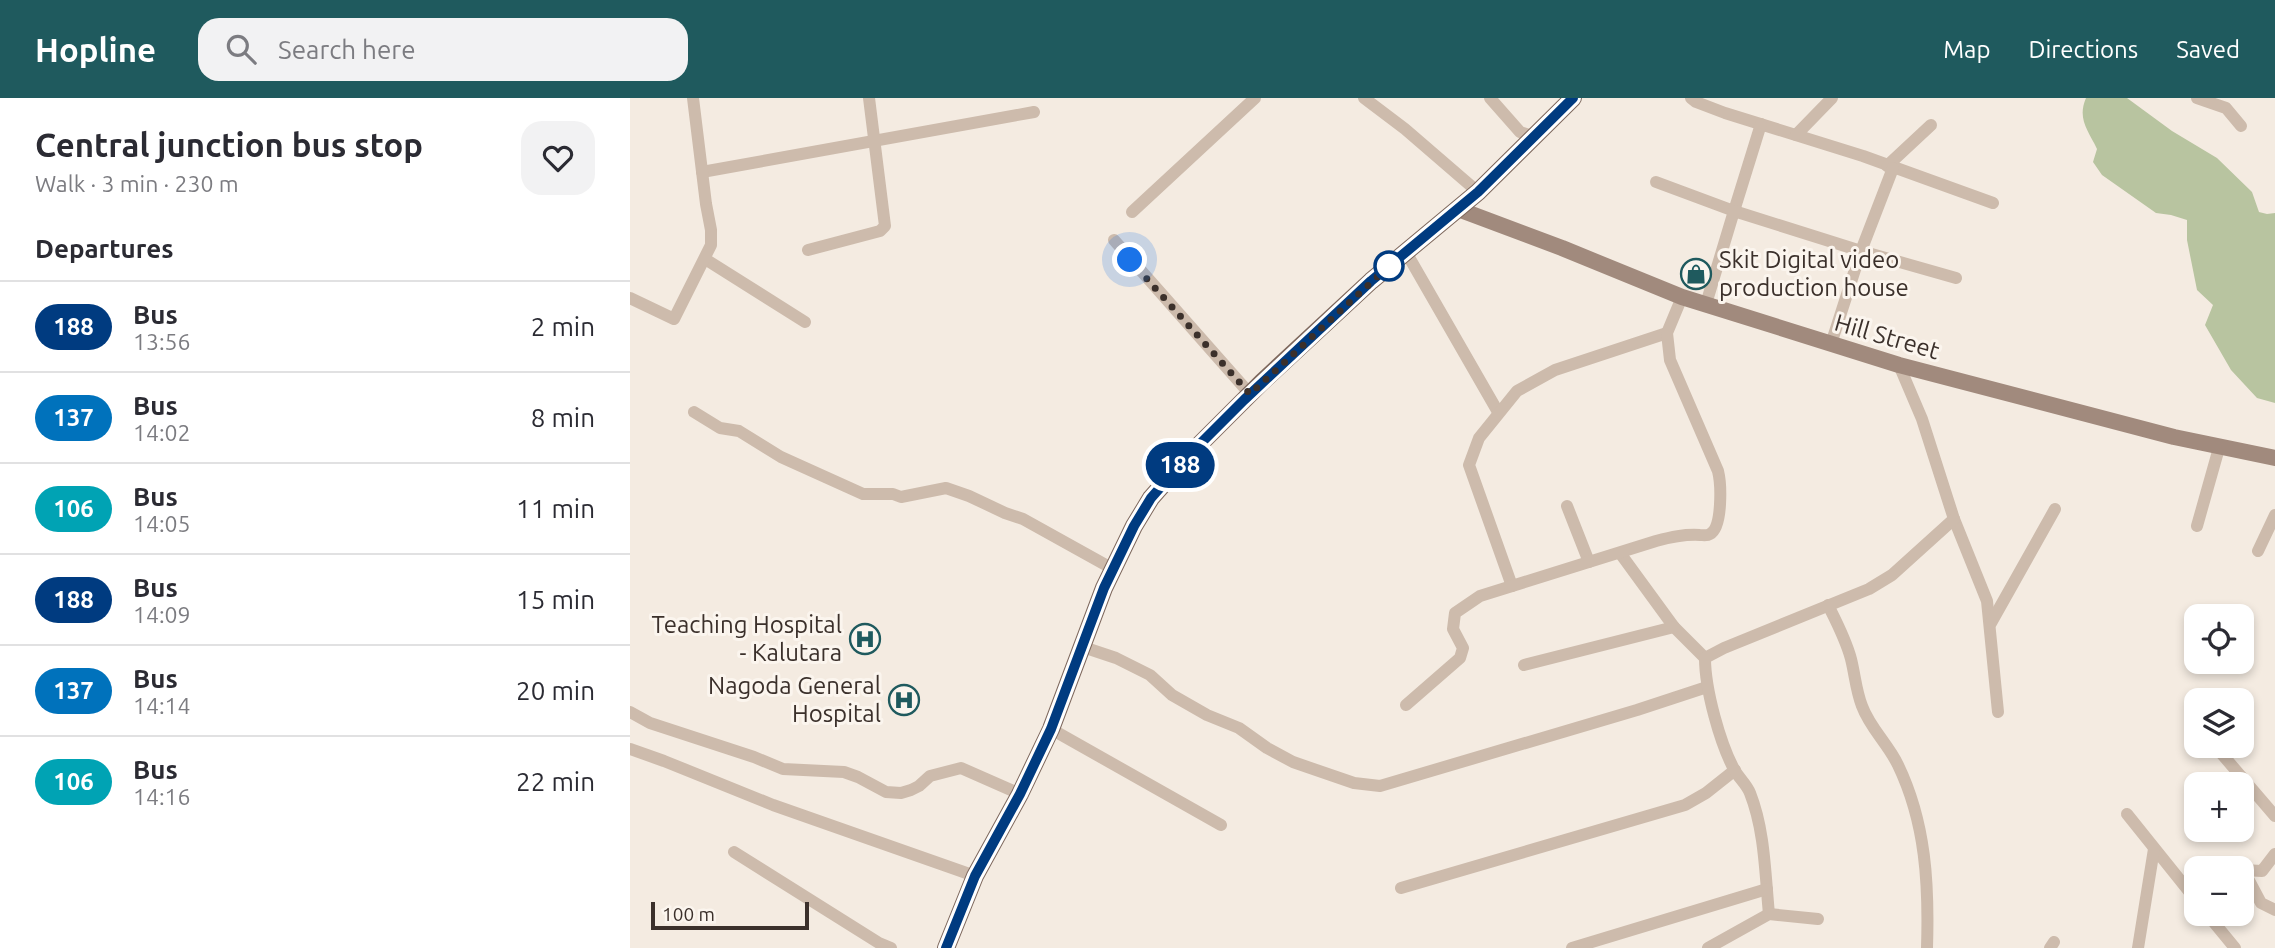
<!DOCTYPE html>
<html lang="en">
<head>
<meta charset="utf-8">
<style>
	:root { --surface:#fff; --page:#f2f2f3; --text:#2b2b33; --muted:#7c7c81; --line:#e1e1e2; --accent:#1f5a5e }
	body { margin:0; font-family:Ubuntu,sans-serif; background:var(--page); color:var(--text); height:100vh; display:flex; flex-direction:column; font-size:26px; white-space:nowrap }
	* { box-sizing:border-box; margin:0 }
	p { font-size:23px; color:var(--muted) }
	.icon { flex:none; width:38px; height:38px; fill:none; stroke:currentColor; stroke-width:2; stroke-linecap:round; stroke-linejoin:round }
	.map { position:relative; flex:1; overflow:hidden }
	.sheet { display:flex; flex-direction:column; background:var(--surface); width:630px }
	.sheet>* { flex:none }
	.badge { padding:0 14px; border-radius:23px; font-size:24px; line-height:46px }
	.controls { position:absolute; left:1554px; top:506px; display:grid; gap:14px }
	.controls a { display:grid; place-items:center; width:70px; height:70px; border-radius:14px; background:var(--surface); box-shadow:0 4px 10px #0003; font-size:35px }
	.scale { position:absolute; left:21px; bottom:18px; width:158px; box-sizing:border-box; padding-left:7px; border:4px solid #3b302b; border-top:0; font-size:19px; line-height:24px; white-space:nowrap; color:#3b302b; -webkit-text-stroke:5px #fbf5ee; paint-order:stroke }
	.you { position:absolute; width:35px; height:35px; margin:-18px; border:5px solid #fff; border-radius:50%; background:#1a73e8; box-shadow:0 0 0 10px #1a73e833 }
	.map>.badge { position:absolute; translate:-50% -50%; box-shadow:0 0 0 4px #fff }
	h2 { padding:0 35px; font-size:26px; line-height:63px }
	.round { display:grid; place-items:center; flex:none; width:74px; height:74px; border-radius:21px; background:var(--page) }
	.overview { display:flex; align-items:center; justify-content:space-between; height:119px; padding:0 35px }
	h1 { font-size:33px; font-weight:600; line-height:52px }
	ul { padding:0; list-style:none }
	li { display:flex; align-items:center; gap:21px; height:91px; padding:0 35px; border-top:2px solid var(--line) }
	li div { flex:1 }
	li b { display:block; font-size:26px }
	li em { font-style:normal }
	li .badge { min-width:77px; font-weight:700; text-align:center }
	header { display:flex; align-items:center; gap:42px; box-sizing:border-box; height:98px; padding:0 35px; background:var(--accent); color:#fff }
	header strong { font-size:33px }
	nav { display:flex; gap:38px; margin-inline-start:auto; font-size:24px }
	.search { width:490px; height:63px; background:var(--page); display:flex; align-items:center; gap:18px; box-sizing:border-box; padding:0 24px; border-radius:21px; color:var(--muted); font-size:26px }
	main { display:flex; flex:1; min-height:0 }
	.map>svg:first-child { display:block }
	.green { fill:#b8c4a0 }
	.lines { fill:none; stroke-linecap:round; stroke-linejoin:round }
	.street { stroke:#cdbbac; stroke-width:12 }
	.secondary { stroke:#a18a7d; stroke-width:16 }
	.primary { stroke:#7d675c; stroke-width:18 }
	.line-casing { stroke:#fff; stroke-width:16 }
	.line { stroke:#003b80; stroke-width:10 }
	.walk { stroke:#3b302b; stroke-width:7; stroke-dasharray:0 12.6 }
	.stop-dot { fill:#fff; stroke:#003b80; stroke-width:3.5 }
	.labels { text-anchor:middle; stroke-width:6; stroke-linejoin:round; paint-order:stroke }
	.poi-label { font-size:24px; fill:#3b302b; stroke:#fbf5ee; text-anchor:end }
	.street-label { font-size:24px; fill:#3b302b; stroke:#fbf5ee }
</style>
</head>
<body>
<header>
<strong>Hopline</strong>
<div class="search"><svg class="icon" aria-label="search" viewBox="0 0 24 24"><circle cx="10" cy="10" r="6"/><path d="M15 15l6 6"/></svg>Search here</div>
<nav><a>Map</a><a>Directions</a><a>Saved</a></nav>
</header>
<main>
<section class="sheet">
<div class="overview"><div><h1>Central junction bus stop</h1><p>Walk · 3 min · 230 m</p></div><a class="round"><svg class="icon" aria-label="heart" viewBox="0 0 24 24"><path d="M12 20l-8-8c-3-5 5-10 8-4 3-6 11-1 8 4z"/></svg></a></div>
<h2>Departures</h2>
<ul>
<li><span class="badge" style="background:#003b80;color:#fff">188</span><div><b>Bus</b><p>13:56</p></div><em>2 min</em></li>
<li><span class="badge" style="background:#0072bc;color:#fff">137</span><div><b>Bus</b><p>14:02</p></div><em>8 min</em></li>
<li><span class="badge" style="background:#00a3b4;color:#fff">106</span><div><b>Bus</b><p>14:05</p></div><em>11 min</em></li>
<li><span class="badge" style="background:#003b80;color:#fff">188</span><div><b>Bus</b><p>14:09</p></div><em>15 min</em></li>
<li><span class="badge" style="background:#0072bc;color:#fff">137</span><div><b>Bus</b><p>14:14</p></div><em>20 min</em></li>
<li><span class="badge" style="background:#00a3b4;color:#fff">106</span><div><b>Bus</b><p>14:16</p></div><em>22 min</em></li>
</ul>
</section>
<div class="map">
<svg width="1645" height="850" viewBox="0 0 1645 850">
	<rect width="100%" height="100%" fill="#f4ebe1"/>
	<path class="green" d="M1456 0H1497L1542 33 1587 60 1622 94 1629 114 1637 116 1645 115V305L1627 300 1601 272 1575 227 1583 207 1567 192 1557 142V122L1541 117 1526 115 1472 77 1463 64 1467 51C1458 32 1447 21 1456 0Z"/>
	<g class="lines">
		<g class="street">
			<polyline points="734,0 775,31 848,94"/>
			<polyline points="860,0 890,34 905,39"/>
			<polyline points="1061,0 1066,4 1095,15 1233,58 1363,105"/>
			<polyline points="1567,0 1596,10 1611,28"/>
			<polyline points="1166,37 1202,0"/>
			<polyline points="1257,68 1301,27"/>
			<polyline points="72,74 404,14"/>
			<polyline points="1026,84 1104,113 1131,26"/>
			<polyline points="502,114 625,0"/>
			<polyline points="484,142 620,296"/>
			<polyline points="178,152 250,133 255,128 239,0"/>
			<polyline points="776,154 868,314"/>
			<polyline points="75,161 175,224"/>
			<polyline points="0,200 44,221 81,147 81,132 76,106 63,0"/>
			<polyline points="1076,206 1104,113 1231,153 1326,180"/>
			<polyline points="1201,246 1231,153 1263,70"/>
			<polyline points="1269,267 1292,321 1324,421 1357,503 1368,614"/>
			<polyline points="64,314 90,330 109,333 151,359 233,396 263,396 271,399 316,390 339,398 375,415 393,421 483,471"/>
			<polyline points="937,408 959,464"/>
			<polyline points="1567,428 1589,350"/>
			<polyline points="1628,453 1645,417"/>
			<polyline points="990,455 1044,529 1075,560"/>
			<polyline points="882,488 839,367 849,340 887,293 925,272 1037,235"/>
			<path d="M1198 507C1207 525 1216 542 1221 561 1225 577 1226 593 1232 608 1240 630 1258 646 1268 667 1296 725 1299 787 1297 850"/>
			<polyline points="1361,525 1425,411"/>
			<polyline points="453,549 486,560 520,577 542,597 577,617 609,630 637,650 663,664 724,685 750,688 1007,612 1077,589"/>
			<polyline points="894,567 1044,529"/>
			<path d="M776 607 830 560 833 550 823 531 825 515 850 498 1026 443C1041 439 1054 436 1070 437 1073 437 1077 438 1080 436 1093 429 1091 385 1088 373L1040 262 1037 235 1052 199"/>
			<polyline points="0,614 20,625 124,659 153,671 214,674 228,679 256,694 271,695 281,692 289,688 300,678 331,670 390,696"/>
			<polyline points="421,631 591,727"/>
			<polyline points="1585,648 1645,718"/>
			<polyline points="0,651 34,663 143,707 345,778"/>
			<polyline points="1497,716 1566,802"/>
			<polyline points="104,754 249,845 261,850"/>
			<polyline points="1612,772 1632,773 1645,756"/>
			<polyline points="1614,773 1631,805 1645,812"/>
			<polyline points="771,790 1055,707 1076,695 1105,672"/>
			<path d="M1139 816C1135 776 1135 733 1120 695 1117 687 1110 681 1105 673 1090 646 1075 591 1075 560L1094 550 1239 491 1262 477 1324 421"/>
			<polyline points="1577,816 1605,850"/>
			<polyline points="942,850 1137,791"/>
			<polyline points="1078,850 1139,816 1188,821"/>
			<polyline points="1420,850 1424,844"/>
			<polyline points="1508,850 1524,751"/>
		</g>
		<polyline class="secondary" points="828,111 932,150 1052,199 1269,267 1544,339 1645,360"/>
		<polyline class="primary" points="316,850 345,778 390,696 421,631 474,490 504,428 521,400 559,357 632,284 741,183 848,94 943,0"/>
	</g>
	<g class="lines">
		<g class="line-casing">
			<polyline id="line" points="316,850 345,778 390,696 421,631 474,490 504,428 521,400 559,357 614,302 741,183 848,94 943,0"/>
		</g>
		<use href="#line" class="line"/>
		<polyline class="walk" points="500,162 620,296 759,168"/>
	</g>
	<defs>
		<g id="shop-ring" transform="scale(1.575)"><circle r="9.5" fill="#fbf5ee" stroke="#1f5a5e" stroke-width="1.5"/><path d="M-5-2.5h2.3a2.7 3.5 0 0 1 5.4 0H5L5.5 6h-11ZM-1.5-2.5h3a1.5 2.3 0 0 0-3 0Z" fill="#1f5a5e"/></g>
		<g id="hospital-ring" transform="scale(1.575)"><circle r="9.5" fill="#fbf5ee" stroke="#1f5a5e" stroke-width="1.5"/><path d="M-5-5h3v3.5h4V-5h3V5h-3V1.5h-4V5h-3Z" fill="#1f5a5e"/></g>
	</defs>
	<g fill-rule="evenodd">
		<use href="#shop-ring" x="1066" y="176"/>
		<use href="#hospital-ring" x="235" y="541"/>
		<use href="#hospital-ring" x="274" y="602"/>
	</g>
	<circle class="stop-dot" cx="759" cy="168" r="14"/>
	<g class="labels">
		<g class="poi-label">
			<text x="1089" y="170" text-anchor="start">Skit Digital video<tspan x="1089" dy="28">production house</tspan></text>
			<text x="212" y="535">Teaching Hospital<tspan x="212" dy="28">- Kalutara</tspan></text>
			<text x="251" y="596">Nagoda General<tspan x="251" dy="28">Hospital</tspan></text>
		</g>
		<g class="street-label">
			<text transform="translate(1257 239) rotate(16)" y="8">Hill Street</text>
		</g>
	</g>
</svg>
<div class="controls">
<a><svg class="icon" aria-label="locate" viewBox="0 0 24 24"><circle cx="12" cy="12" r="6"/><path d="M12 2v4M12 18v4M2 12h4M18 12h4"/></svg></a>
<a><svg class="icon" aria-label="layers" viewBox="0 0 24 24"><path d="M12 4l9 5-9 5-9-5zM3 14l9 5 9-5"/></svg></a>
<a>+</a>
<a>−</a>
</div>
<div class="scale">100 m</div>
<div class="you" style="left:500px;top:162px"></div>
<b class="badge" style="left:550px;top:367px;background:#003b80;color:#fff">188</b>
</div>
</main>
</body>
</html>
